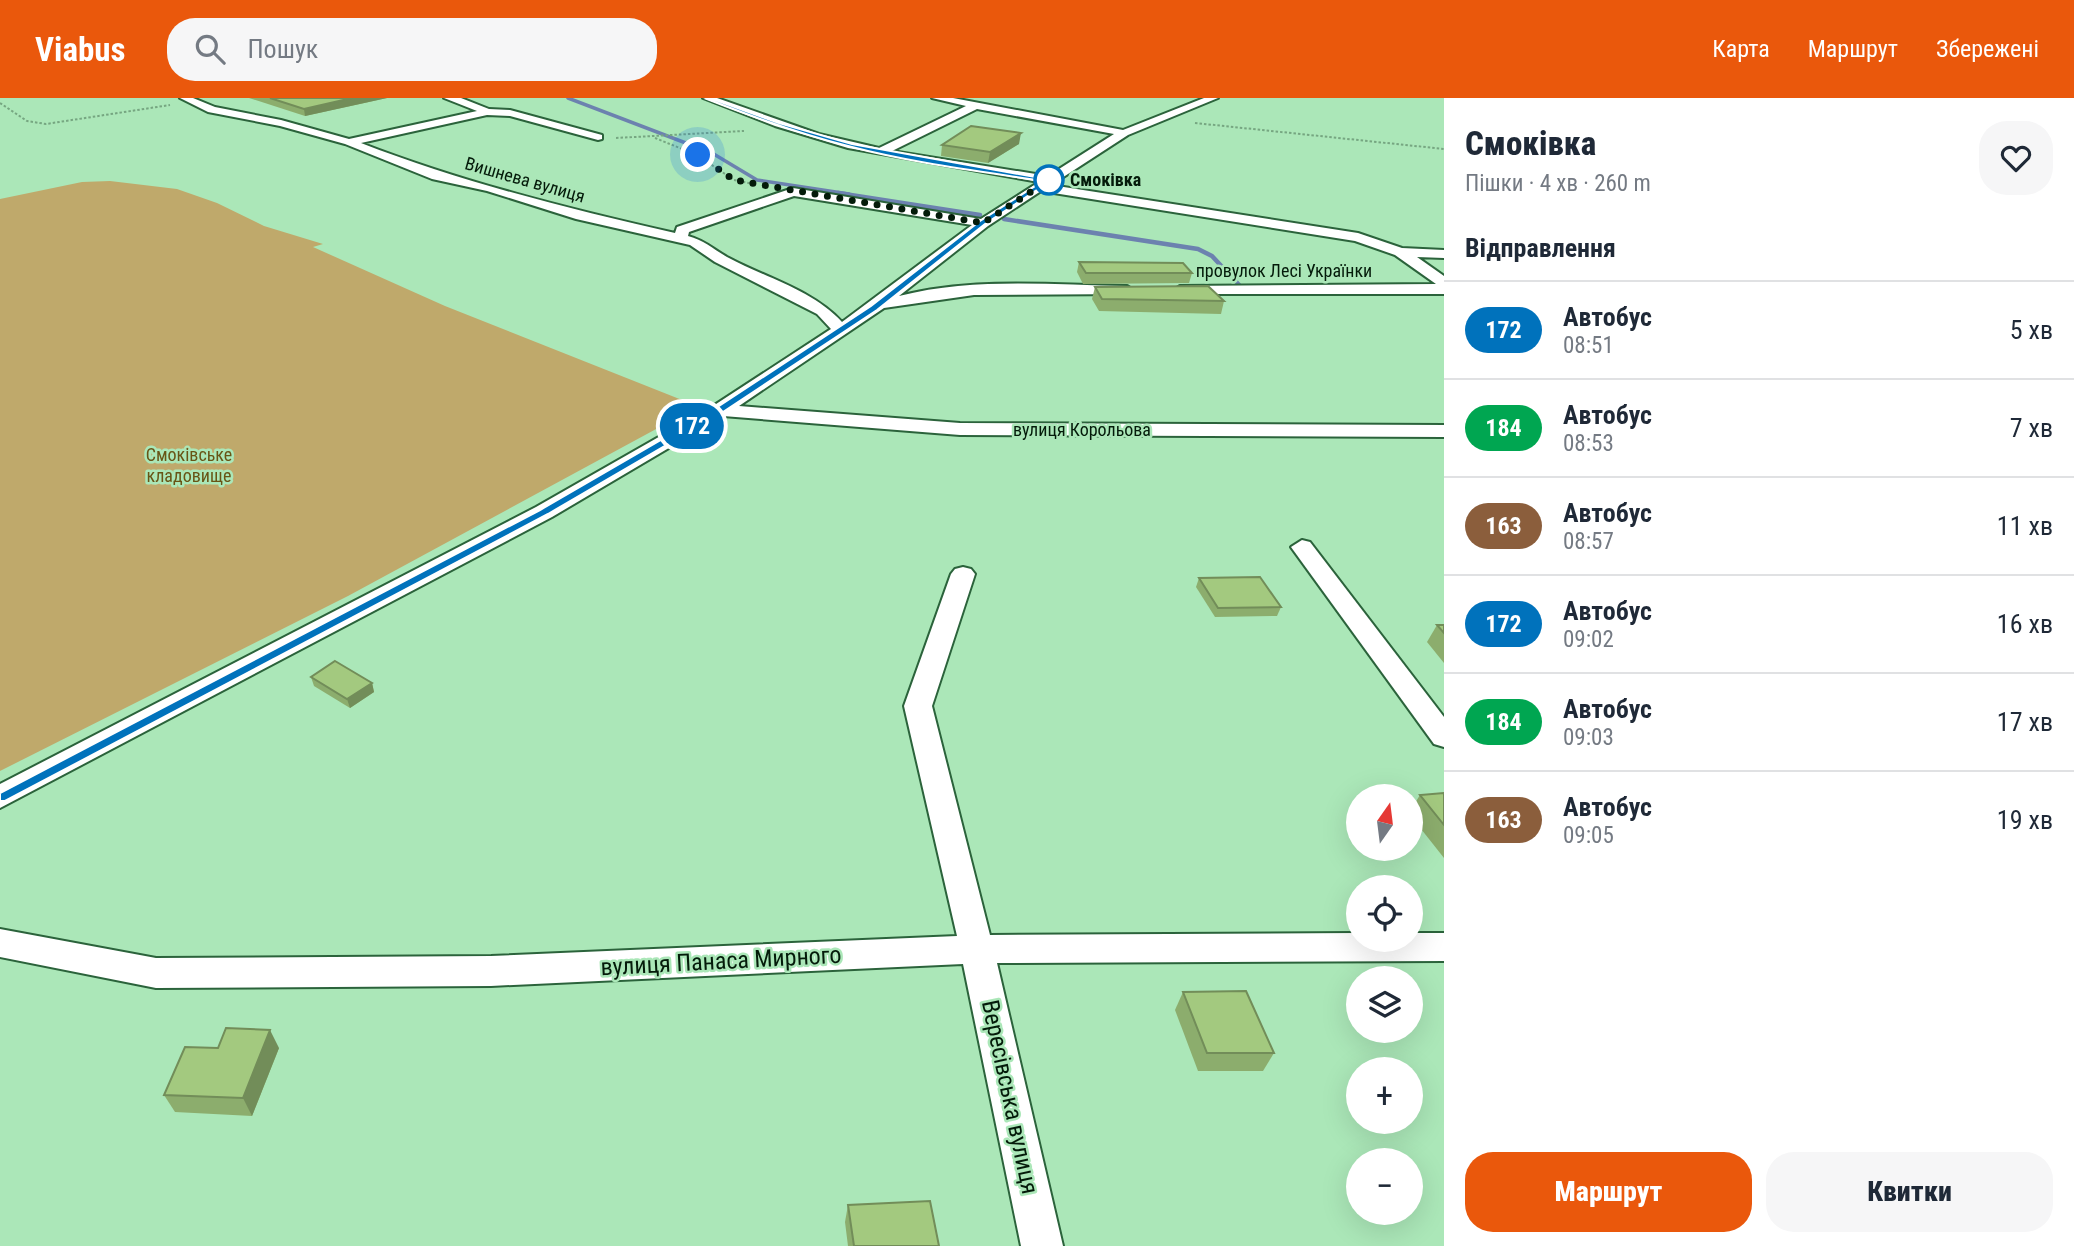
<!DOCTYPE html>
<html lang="uk">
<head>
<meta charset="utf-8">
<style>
	:root { --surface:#fff; --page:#f6f6f7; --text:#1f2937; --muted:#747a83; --line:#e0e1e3; --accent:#ea580c }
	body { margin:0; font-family:"Roboto Condensed",sans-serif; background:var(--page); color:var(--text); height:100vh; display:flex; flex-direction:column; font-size:26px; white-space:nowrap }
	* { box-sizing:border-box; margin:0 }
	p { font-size:23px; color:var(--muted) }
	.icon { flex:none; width:38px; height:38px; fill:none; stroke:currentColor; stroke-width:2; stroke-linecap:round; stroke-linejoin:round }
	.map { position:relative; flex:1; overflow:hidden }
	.side { display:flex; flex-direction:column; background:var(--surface); width:630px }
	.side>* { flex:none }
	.badge { padding:0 14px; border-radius:23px; font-size:24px; line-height:46px }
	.needle { width:46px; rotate:14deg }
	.tools { position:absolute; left:1346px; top:686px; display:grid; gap:14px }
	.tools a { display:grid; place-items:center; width:77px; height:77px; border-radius:50%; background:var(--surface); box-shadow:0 7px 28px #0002; font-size:35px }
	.you { position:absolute; width:35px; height:35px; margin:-18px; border:5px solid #fff; border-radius:50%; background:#1a73e8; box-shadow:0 0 0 10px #1a73e833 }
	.map>.badge { position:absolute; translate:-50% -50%; box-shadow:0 0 0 4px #fff }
	h2 { padding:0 21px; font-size:26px; line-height:63px }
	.round { display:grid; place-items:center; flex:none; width:74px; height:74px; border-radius:28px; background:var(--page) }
	.headline { display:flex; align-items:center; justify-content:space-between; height:119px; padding:0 21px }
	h1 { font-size:33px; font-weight:800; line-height:52px }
	.button { display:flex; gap:14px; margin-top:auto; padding:14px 21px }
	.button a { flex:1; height:80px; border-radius:28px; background:var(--accent); color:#fff; font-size:28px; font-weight:800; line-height:80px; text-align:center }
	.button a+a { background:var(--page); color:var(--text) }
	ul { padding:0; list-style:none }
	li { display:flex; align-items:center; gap:21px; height:98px; padding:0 21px; border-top:2px solid var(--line) }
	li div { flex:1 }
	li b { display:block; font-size:26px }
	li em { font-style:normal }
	li .badge { min-width:77px; font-weight:700; text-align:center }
	header { display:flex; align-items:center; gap:42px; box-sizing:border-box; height:98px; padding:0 35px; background:var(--accent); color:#fff }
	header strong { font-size:33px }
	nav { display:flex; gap:38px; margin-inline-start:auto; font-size:24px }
	.search { width:490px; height:63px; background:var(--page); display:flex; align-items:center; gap:18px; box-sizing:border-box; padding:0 24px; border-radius:28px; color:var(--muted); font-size:26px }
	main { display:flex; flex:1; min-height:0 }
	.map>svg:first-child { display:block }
	.green { fill:#bfa96b }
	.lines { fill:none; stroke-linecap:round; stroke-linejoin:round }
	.stream-far1 { stroke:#6c82af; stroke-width:3.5 }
	.stream { stroke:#6c82af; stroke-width:4.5 }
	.minor-casing { stroke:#2b633b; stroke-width:4 }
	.path { stroke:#76a681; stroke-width:2; stroke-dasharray:2.5 2; stroke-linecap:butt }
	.minor { fill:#fff; fill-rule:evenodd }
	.wall { fill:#8cad6d }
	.shaded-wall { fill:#728d59 }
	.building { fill:#a3c97f; stroke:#728d59; stroke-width:2 }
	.line { fill:#0072bc; stroke:#fff; stroke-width:2 }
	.walk { stroke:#041b0a; stroke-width:7; stroke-dasharray:0 12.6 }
	.stop-dot { fill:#fff; stroke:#0072bc; stroke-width:3.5 }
	.labels { text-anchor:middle; stroke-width:5; stroke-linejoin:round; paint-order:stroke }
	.far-street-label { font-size:18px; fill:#041b0a; stroke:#abe7b8 }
	.far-stop-label { font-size:18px; font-weight:bold; fill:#041b0a; stroke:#abe7b8; text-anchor:start }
	.far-park-label { font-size:18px; fill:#685415; stroke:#abe7b8 }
	.near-street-label { font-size:24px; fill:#041b0a; stroke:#abe7b8 }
</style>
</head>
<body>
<header>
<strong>Viabus</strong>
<div class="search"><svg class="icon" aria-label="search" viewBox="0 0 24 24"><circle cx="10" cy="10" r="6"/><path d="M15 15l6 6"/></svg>Пошук</div>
<nav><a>Карта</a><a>Маршрут</a><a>Збережені</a></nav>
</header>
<main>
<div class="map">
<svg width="1444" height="1148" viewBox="0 0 1444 1148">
	<rect width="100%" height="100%" fill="#abe7b8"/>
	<polygon class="green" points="110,83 177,91 217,105 264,128 323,146 313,149 445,208 682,302 658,330 348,498 0,673 0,101 82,84"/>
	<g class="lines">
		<polyline class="stream-far1" points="568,0 712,55 757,82 849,96"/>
		<g class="stream">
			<polyline points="838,95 980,117"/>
			<polyline points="1004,121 1198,151 1212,158 1240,188"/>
		</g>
		<g class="minor-casing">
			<g id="minor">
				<path d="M180 0H193L215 9 281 22 349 41 477 13 444 0H461L489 11 510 12 602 37V41L598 42 510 18 487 17 361 45C462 84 569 111 675 135L677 129 793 90 981 121 1039 84 848 50 775 28 703 0H717L819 36 879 50 966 8 932 0H953L1123 32 1204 0H1218L1128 37 1051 87 1358 135 1402 150 1444 152V160L1417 159 1444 178V196H1175L1172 193 1180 188 1436 186 1395 157 1355 143 1041 93 988 128 899 198C973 179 1052 187 1127 188L1135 193 1132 196 974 197 884 210 739 308 960 325 1444 327V339L960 337 723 318 552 419 0 710V686L536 409 713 308 831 231 817 216 715 164 690 147 576 121 487 93 432 81 345 46 280 28 208 14ZM977 11 1114 36 1048 78 892 53ZM794 98 972 127 842 224C813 192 764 179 727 159 713 151 704 142 688 138L689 134Z"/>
				<polygon points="1302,442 1310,444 1444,619 1444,649 1434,646 1291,449"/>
				<polygon points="963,469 971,471 975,476 932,608 990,837 1358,835 1358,842 1410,842 1410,835 1444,835 1444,863 997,865 1063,1148 1021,1148 963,866 491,888 156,890 0,859 0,831 156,860 491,858 957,838 904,608 951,476 955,471"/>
			</g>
		</g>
		<g class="path">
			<polyline points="0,5 27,23 46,26 170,7"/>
			<polyline points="1195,25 1444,51"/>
			<polyline points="616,40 744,33"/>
			<polyline points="655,40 697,57 734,82 754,86"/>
		</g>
		<use href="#minor" class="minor"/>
	</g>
	<g class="wall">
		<polygon points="249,0 387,0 305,18"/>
		<polygon points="1019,46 988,65 941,58 942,47"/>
		<polygon points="1079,164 1192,175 1189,185 1083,186 1077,174"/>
		<polygon points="1095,189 1224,203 1221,216 1099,213 1092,201"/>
		<polygon points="1199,480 1281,509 1277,518 1215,519 1196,489"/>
		<polygon points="1437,527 1444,527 1444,565 1427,544"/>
		<polygon points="311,579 372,585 374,594 350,610 314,588"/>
		<polygon points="1444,695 1444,760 1410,717 1410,713 1420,697"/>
		<polygon points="1183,894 1274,955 1263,973 1198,973 1175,912"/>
		<polygon points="218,950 279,950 252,1018 175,1014 164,997"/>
		<polygon points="848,1107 939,1148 848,1148 845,1124"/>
	</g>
	<g class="shaded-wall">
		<polygon points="352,0 387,0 305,18 304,11"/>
		<polygon points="1021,35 1019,46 988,65 990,54"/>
		<polygon points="372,585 374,594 350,610 347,601"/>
		<polygon points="270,932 279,950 252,1018 243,1000"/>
	</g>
	<g class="building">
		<polygon points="270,0 352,0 304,11"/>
		<polygon points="971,28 1021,35 990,54 942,47"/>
		<polygon points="1079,164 1183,165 1192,175 1086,175"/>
		<polygon points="1208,188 1224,203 1102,201 1095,189"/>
		<polygon points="1260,479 1281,509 1218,510 1199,480"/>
		<polygon points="1437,527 1444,527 1444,535"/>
		<polygon points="335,563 372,585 347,601 311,579"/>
		<polygon points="1444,695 1444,727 1420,697"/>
		<polygon points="1246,893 1274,955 1207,955 1183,894"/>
		<polygon points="226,930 270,932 243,1000 164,997 185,949 218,950"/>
		<polygon points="930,1103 939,1148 854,1148 848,1107"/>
	</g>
	<path class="line" d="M707 1 710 0 779 25 852 46 1052 82 985 126 877 212 723 314 548 416 5 703H0V695L540 412 716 310 871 208 980 123 1043 83C978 73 912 65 848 48 800 36 753 19 707 1Z"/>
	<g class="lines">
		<polyline class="walk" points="698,57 734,82 983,125 1049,82"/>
	</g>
	<circle class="stop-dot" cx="1049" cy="82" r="14"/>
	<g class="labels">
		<g class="far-street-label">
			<text transform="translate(525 82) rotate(16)" y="6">Вишнева вулиця</text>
			<text x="1284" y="179">провулок Лесі Українки</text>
			<text x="1082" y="338">вулиця Корольова</text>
		</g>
		<g class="far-stop-label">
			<text x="1070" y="88">Смоківка</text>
		</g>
		<g class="far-park-label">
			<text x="189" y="363">Смоківське<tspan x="189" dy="21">кладовище</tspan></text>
		</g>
		<g class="near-street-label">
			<text transform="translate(721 863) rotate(-3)" y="8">вулиця Панаса Мирного</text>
			<text transform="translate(1010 999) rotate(78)" y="8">Вересівська вулиця</text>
		</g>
	</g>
</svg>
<div class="tools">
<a><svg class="needle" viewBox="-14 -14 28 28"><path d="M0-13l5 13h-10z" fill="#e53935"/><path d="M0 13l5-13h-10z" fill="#747a83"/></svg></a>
<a><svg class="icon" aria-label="locate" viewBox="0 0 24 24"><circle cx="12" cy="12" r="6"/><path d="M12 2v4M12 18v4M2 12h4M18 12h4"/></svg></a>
<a><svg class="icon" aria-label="layers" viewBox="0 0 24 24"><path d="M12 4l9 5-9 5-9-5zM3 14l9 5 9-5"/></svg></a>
<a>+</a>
<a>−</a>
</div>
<div class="you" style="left:698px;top:57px"></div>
<b class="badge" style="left:692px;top:328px;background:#0072bc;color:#fff">172</b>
</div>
<section class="side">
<div class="headline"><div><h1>Смоківка</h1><p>Пішки · 4 хв · 260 m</p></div><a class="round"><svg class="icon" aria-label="heart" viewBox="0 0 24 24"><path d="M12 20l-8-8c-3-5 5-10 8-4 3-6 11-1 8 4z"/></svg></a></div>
<h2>Відправлення</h2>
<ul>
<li><span class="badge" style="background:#0072bc;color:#fff">172</span><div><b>Автобус</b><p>08:51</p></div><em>5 хв</em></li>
<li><span class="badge" style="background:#00a651;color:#fff">184</span><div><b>Автобус</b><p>08:53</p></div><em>7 хв</em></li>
<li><span class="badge" style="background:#8b5e3c;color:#fff">163</span><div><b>Автобус</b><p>08:57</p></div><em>11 хв</em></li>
<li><span class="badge" style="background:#0072bc;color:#fff">172</span><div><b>Автобус</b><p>09:02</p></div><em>16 хв</em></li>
<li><span class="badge" style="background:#00a651;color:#fff">184</span><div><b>Автобус</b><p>09:03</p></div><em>17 хв</em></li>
<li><span class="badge" style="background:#8b5e3c;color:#fff">163</span><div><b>Автобус</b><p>09:05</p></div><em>19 хв</em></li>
</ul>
<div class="button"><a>Маршрут</a><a>Квитки</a></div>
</section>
</main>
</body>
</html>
